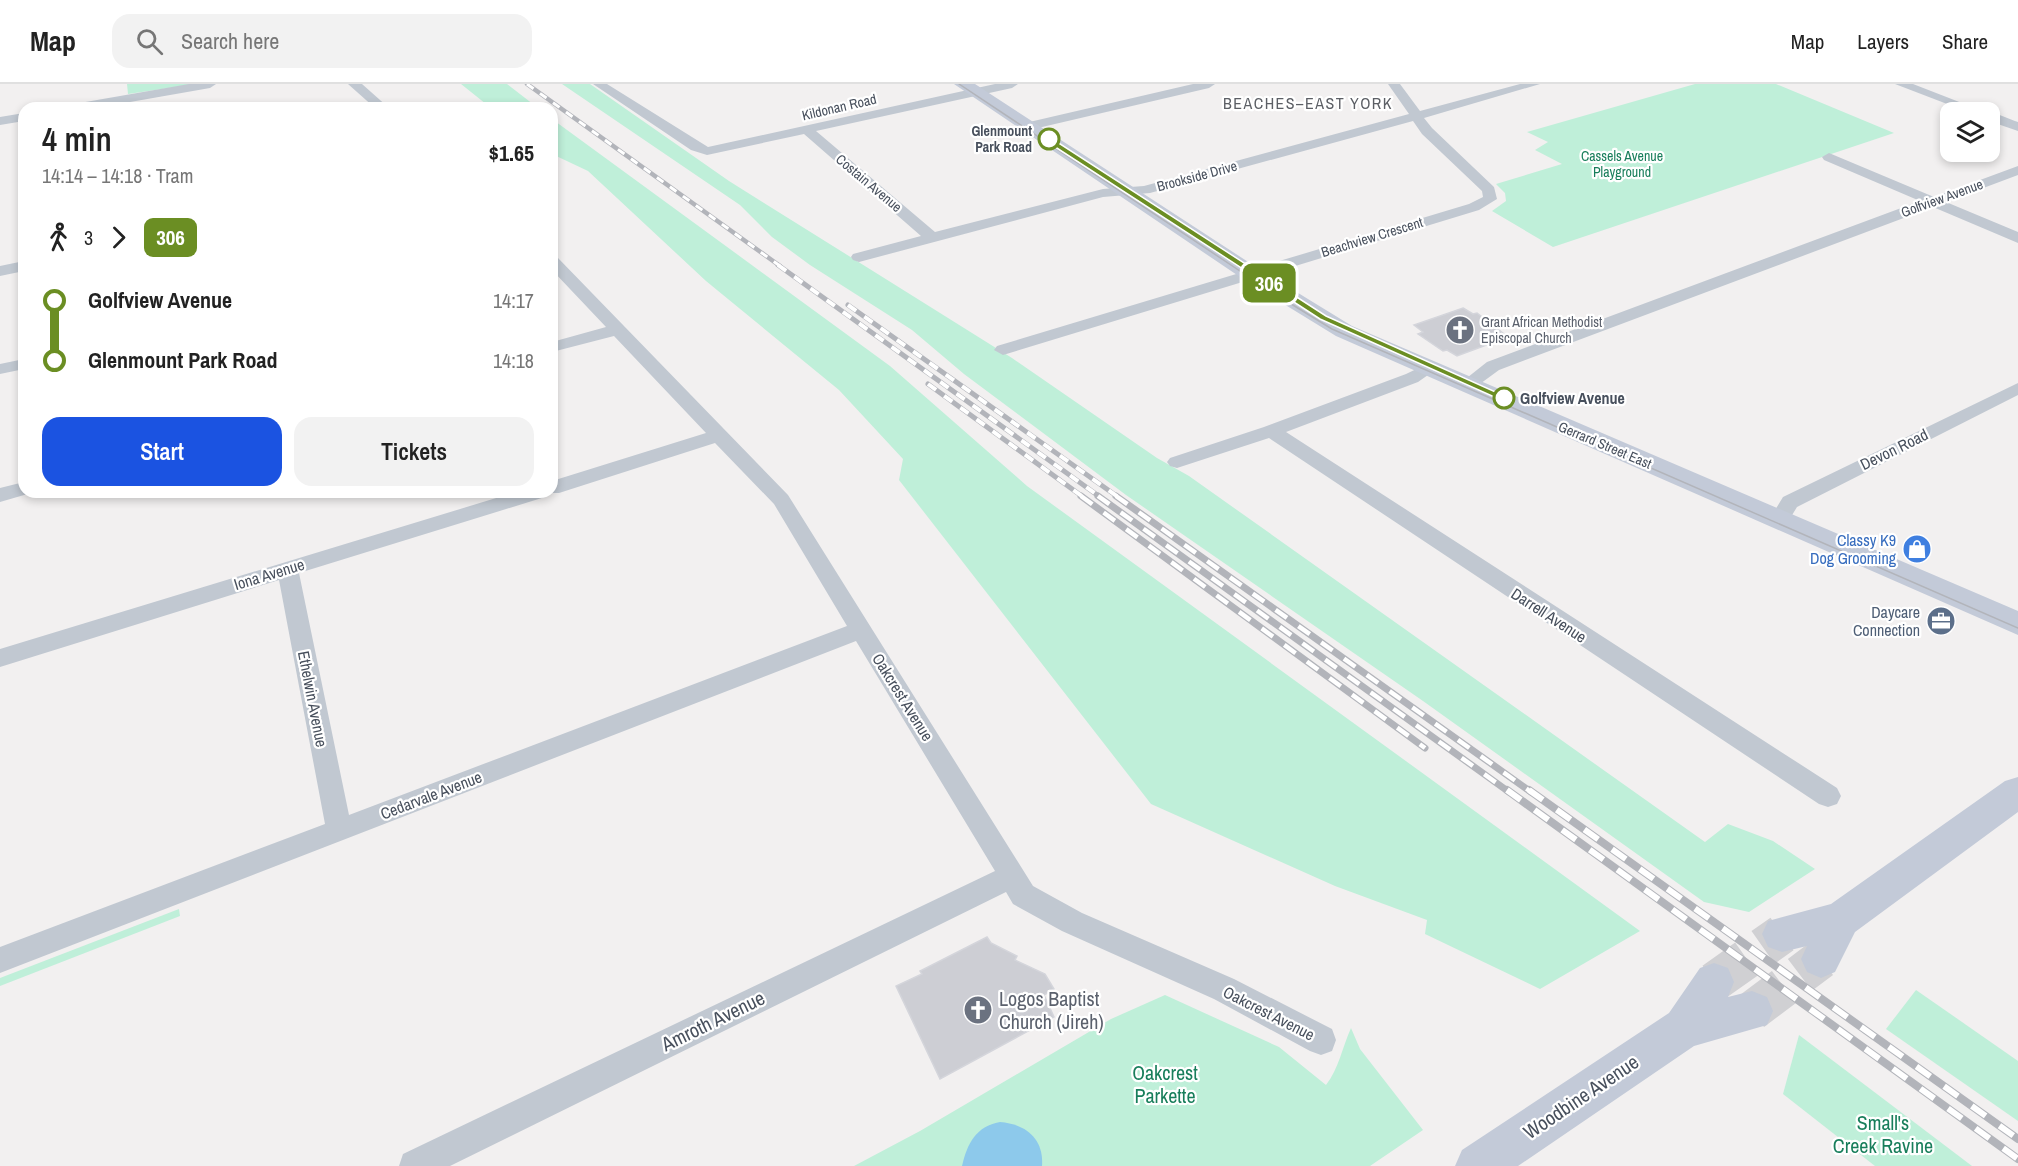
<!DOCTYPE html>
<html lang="en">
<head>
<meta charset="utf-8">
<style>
	:root { --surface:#fff; --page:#f2f2f2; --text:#222; --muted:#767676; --line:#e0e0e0; --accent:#1b53e1 }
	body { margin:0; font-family:"Archivo Narrow",sans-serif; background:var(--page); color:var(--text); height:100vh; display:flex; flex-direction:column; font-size:22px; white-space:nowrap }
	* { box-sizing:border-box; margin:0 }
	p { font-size:20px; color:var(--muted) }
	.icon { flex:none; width:33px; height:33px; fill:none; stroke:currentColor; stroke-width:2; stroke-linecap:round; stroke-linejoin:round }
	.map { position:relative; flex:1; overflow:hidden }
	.details { position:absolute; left:18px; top:18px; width:540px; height:396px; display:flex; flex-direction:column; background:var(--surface); border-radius:18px; box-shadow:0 3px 9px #0003 }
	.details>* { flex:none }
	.badge { padding:0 12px; border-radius:9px; font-size:21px; line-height:39px }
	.controls { position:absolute; left:1940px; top:18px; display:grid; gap:12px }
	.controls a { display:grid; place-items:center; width:60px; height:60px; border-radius:12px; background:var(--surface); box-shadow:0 3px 9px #0003; font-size:30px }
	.map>.badge { position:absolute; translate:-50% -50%; box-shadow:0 0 0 3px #fff }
	.legs { display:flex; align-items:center; gap:9px; height:66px; padding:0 24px; font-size:20px }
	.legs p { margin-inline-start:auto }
	.summary { display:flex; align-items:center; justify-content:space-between; height:102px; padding:0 24px }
	h1 { font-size:33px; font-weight:600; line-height:45px }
	.primary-button { display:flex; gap:12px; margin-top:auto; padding:12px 24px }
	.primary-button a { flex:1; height:69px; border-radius:18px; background:var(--accent); color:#fff; font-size:24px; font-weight:600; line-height:69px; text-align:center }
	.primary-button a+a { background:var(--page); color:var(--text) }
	ul { padding:0 24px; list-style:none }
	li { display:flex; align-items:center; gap:21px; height:60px; font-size:22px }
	li i { display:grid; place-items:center; width:9px; height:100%; margin:0 8px; background:currentColor }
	li i::after { content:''; width:15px; height:15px; margin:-8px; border:4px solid; border-radius:50%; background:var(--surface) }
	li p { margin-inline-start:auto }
	li:first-child i { background:linear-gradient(#0000 50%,currentColor 0) }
	li:last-child i { background:linear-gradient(currentColor 50%,#0000 0) }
	header { display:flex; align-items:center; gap:36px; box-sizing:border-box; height:84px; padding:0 30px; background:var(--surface); border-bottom:2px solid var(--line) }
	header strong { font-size:28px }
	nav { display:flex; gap:33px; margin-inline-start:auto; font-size:21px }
	.search { width:420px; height:54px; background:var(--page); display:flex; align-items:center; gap:15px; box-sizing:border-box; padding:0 21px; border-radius:18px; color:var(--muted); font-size:22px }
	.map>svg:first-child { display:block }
	.green { fill:#bfefd9 }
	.water { fill:#8dc9eb }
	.building { fill:#cdced4; stroke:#d4d5db; stroke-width:1.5 }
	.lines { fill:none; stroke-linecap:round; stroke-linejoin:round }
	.secondary-tunnel { stroke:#d0d0d3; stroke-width:40; stroke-dasharray:40 20; stroke-linecap:butt }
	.street { fill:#c1c8d1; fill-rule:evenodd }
	.secondary { fill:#c3cad8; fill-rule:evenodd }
	.tram { stroke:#b2b4ba; stroke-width:1.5 }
	.rail-far3-casing { stroke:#b2b4ba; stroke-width:4.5 }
	.rail-far2-casing { stroke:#b2b4ba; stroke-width:5 }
	.rail-far1-casing { stroke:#b2b4ba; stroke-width:7 }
	.rail-casing { stroke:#b2b4ba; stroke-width:8 }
	.rail-far3 { stroke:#fff; stroke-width:3; stroke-dasharray:8; stroke-linecap:butt }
	.rail-far2 { stroke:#fff; stroke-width:4; stroke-dasharray:10; stroke-linecap:butt }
	.rail-far1 { stroke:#fff; stroke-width:4.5; stroke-dasharray:14; stroke-linecap:butt }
	.rail { stroke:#fff; stroke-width:6; stroke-dasharray:17; stroke-linecap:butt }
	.line-1 { fill:#6b8e23; stroke:#fff; stroke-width:1.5 }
	.stop-1-dot { fill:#fff; stroke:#6b8e23; stroke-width:3 }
	.labels { text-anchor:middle; stroke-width:4.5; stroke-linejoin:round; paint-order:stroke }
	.far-street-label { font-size:14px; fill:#48505d; stroke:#fff }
	.far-stop-label { font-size:14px; font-weight:bold; fill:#48505d; stroke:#fff; text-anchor:end }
	.far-park-label { font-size:14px; fill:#187e5b; stroke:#fff }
	.far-worship-label { font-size:14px; fill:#5b616d; stroke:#fff; text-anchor:start }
	.far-quarter-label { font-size:16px; letter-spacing:1.5px; fill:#5c5f65; stroke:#fff }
	.stop-label { font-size:16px; font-weight:bold; fill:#48505d; stroke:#fff; text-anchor:start }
	.street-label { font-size:16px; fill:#48505d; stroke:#fff }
	.shop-label { font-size:16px; fill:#366cbe; stroke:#fff; text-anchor:end }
	.service-label { font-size:16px; fill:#4e5e75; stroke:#fff; text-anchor:end }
	.near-worship-label { font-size:20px; fill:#5b616d; stroke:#fff; text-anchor:start }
	.near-street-label { font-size:20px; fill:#48505d; stroke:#fff }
	.near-park-label { font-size:20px; fill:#187e5b; stroke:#fff }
</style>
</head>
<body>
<header>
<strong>Map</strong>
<div class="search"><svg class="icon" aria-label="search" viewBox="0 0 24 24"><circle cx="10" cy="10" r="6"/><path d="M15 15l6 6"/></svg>Search here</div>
<nav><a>Map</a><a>Layers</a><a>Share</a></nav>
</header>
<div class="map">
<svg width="2018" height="1082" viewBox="0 0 2018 1082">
	<rect width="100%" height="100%" fill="#f2f0f0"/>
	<g class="green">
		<polygon points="127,0 196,0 128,10"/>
		<polygon points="461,0 507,0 538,24 491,24"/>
		<polygon points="562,0 590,0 729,97 1012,274 1157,374 1189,392 1705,758 1728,740 1773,757 1815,785 1749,828 1704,818 1423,617 1126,411 964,290 912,246 810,181 772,153 740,121"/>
		<polygon points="1695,0 1776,0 1894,49 1553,163 1492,127 1506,117 1505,109 1496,100 1562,80 1535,66 1548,58 1527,48"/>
		<polygon points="552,35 890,282 1027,402 1640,847 1540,905 1425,850 1427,836 1335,802 1151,720 899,396 903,375 839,306 706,197 588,87 552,70"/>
		<polygon points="179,825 180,832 0,902 0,894"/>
		<polygon points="1916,906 2018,977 2018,1037 1886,945"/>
		<path d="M1165 911 1279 963 1326 1001C1339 984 1342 964 1351 944L1360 965 1423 1046 1370 1082H854L920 1047 1111 935Z"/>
		<polygon points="1799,951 1972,1082 1875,1082 1783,1010"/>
	</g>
	<path class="water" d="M1000 1038C1026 1040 1044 1055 1042 1082H962C967 1060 976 1042 1000 1038Z"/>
	<g class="building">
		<polygon points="1463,224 1473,230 1477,229 1508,253 1457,272 1447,266 1443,267 1418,250 1423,248 1414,241"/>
		<polygon points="987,853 991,859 1017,872 1015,876 1045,890 1054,905 1044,911 1054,933 940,995 896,902 922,890 920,887"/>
	</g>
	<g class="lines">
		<g class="secondary-tunnel">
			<polyline points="1714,898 1782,850"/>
			<polyline points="1752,927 1821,875"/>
		</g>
		<g class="street">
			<polygon points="189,0 216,0 210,4 96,24 68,24 74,20"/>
			<polygon points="348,0 362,0 389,24 375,24"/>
			<polygon points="593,0 607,0 708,63 995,0 1018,0 1012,4 816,47 935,148 1103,105 1144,102 1409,30 1388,0 1400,0 1420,27 1520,0 1540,0 1424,34 1432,44 1494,103 1497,115 1479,126 1003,271 994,266 997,262 1469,120 1483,113 1482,107 1422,50 1413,37 1150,109 1103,113 859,178 853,176 851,173 853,170 921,152 804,50 707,71 691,66"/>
			<polygon points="1193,0 1215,0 1209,4 1025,47 1018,43 1025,39"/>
			<polygon points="1895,0 1913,0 1985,28 1968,28"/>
			<path d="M1987 28C1998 29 2008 35 2018 38V47L1989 37Z"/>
			<polygon points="24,29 24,37 0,41 0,33"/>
			<polygon points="1829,69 1934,113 2018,82 2018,91 1946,118 2018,148 2018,159 1933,123 1499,286 1473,305 1467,306 1458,301 1487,278 1920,117 1824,76 1822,73"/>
			<path d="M552 172 558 174 788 411 1033 802 1082 829 1234 895 1332 945 1336 956 1332 967 1321 971 1310 967 1214 915 1062 847 1013 820 1006 808 450 1082H399L403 1070 995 787 856 557 0 889V863L325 740 279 496 0 583V565L516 408H552V397L706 349 614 252 552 268V258L606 243 552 186ZM715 359 774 420 847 542 349 731 299 489 545 413 547 409H559Z"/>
			<polygon points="24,177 24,187 0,192 0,182"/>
			<polygon points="24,275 24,285 0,290 0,280"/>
			<polygon points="1429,279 1438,284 1418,298 1286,348 1837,704 1841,712 1837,720 1828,723 1819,720 1269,354 1177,384 1170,382 1167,378 1170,374 1264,343 1406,290"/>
			<polygon points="2018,299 2018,311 1797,423 1786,441 1772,441 1769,436 1783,413"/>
			<polygon points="24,398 24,408 31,409 0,418 0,404"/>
		</g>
		<g class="secondary">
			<polygon points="954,0 975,0 1259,185 1352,242 2018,527 2018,551 1336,252 1243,195"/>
			<polygon points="2018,693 2018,728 1855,848 1835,888 1821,894 1807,888 1801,875 1807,862 1782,868 1768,863 1762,850 1768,837 1831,820 2005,697"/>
			<polygon points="1714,879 1728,884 1734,898 1728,913 1752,907 1767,913 1773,927 1767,941 1694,962 1518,1082 1455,1082 1462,1066 1669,929 1700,884"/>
		</g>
		<polyline class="tram" points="959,0 1270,207 1332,245 2018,544"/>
		<g class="rail-far3-casing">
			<polyline id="rail-far3" points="527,0 780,182"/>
		</g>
		<g class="rail-far2-casing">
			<g id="rail-far2">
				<polyline points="778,181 1100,413"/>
				<polyline points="848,221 1118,413"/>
				<polyline points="928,300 1083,413"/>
			</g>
		</g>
		<g class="rail-far1-casing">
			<g id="rail-far1">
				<polyline points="1081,412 1425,664"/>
				<polyline points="1098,412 1509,708"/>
				<polyline points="1116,412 1531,708"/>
			</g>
		</g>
		<g class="rail-casing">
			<g id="rail">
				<polyline points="1507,706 2018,1075"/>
				<polyline points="1529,706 2018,1055"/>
			</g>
		</g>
		<use href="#rail-far3" class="rail-far3"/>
		<use href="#rail-far2" class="rail-far2"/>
		<use href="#rail-far1" class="rail-far1"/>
		<use href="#rail" class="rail"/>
	</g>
	<polygon class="line-1" points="1046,54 1051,54 1326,232 1509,314 1501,316 1320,235 1046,57"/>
	<defs>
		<g id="church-disc" transform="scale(1.5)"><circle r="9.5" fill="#6b7280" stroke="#fff"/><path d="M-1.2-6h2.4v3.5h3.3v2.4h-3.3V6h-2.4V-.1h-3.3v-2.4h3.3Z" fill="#fff"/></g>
		<g id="shop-disc" transform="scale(1.5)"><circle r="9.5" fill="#3f7fe0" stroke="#fff"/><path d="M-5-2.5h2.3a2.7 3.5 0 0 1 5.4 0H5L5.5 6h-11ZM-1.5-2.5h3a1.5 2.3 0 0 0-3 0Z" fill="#fff"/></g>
		<g id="office-disc" transform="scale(1.5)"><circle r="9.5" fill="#5c6f8a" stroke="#fff"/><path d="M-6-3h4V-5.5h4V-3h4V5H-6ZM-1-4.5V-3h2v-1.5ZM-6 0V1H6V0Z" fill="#fff"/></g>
	</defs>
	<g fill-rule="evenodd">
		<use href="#church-disc" x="1460" y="246"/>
		<use href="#shop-disc" x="1917" y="465"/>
		<use href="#office-disc" x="1941" y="537"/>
		<use href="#church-disc" x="978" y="926"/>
	</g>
	<g class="stop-1-dot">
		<circle cx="1049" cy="55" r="10"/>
		<circle cx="1504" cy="314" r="10"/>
	</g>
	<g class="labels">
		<g class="far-street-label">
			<text transform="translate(839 23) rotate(-13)" y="5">Kildonan Road</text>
			<text transform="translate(1197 92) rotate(-15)" y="5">Brookside Drive</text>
			<text transform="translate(869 99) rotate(40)" y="5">Costain Avenue</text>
			<text transform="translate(1942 114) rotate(-20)" y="5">Golfview Avenue</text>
			<text transform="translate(1372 153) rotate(-17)" y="5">Beachview Crescent</text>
			<text transform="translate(1605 361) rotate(23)" y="5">Gerrard Street East</text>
		</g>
		<g class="far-stop-label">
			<text x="1032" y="52">Glenmount<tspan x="1032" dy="16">Park Road</tspan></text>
		</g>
		<g class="far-park-label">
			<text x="1622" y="77">Cassels Avenue<tspan x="1622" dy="16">Playground</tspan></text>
		</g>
		<g class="far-worship-label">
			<text x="1481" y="243">Grant African Methodist<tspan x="1481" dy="16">Episcopal Church</tspan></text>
		</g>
		<g class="far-quarter-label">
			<text x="1308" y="25">BEACHES–EAST YORK</text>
		</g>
		<g class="stop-label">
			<text x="1520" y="320">Golfview Avenue</text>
		</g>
		<g class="street-label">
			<text transform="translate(1894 365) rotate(-26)" y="6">Devon Road</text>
			<text transform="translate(269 490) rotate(-17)" y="6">Iona Avenue</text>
			<text transform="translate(1549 531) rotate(33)" y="6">Darrell Avenue</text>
			<text transform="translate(903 613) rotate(58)" y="6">Oakcrest Avenue</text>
			<text transform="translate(313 615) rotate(79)" y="6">Ethelwin Avenue</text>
			<text transform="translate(431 711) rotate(-21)" y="6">Cedarvale Avenue</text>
			<text transform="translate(1269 929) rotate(27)" y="6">Oakcrest Avenue</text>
		</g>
		<g class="shop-label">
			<text x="1896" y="462">Classy K9<tspan x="1896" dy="18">Dog Grooming</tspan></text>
		</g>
		<g class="service-label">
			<text x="1920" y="534">Daycare<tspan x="1920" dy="18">Connection</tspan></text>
		</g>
		<g class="near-worship-label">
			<text x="999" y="922">Logos Baptist<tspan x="999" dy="23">Church (Jireh)</tspan></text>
		</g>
		<g class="near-street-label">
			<text transform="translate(713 937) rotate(-26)" y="7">Amroth Avenue</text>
			<text transform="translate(1581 1013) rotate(-34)" y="7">Woodbine Avenue</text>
		</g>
		<g class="near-park-label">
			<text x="1165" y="996">Oakcrest<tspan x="1165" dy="23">Parkette</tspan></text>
			<text x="1883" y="1046">Small's<tspan x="1883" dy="23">Creek Ravine</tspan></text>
		</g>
	</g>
</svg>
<div class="controls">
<a><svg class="icon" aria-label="layers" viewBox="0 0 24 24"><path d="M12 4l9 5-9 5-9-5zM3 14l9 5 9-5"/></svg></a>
</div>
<b class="badge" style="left:1269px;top:199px;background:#6b8e23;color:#fff">306</b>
<section class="details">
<div class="summary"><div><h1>4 min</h1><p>14:14 – 14:18 · Tram</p></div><b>$1.65</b></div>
<div class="legs"><svg class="icon" aria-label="walk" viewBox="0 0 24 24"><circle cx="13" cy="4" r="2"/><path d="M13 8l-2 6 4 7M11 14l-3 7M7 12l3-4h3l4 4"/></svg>3<svg class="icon" aria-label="forward" viewBox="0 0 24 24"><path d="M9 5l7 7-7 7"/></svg><b class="badge" style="background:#6b8e23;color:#fff">306</b></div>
<ul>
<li><i style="color:#6b8e23"></i><b>Golfview Avenue</b><p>14:17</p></li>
<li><i style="color:#6b8e23"></i><b>Glenmount Park Road</b><p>14:18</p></li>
</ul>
<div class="primary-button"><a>Start</a><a>Tickets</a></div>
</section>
</div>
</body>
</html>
